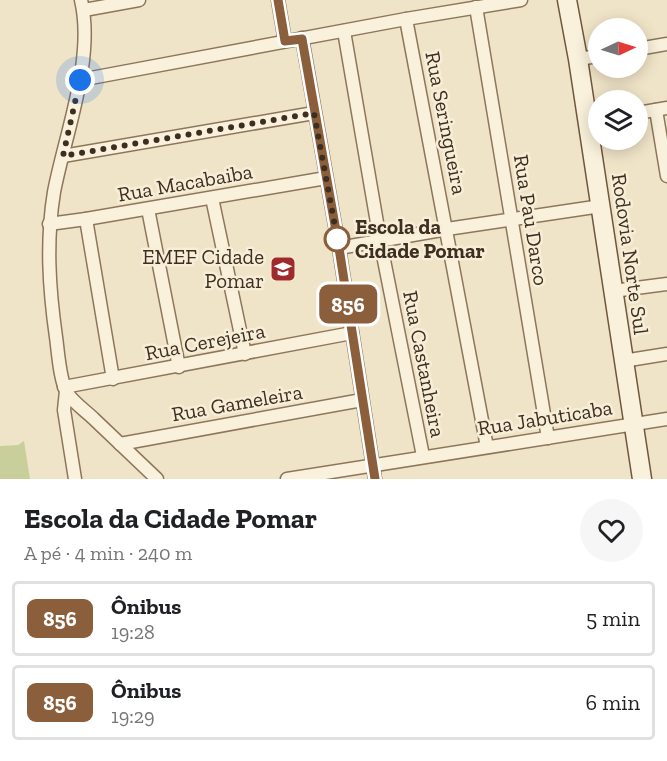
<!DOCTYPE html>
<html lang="pt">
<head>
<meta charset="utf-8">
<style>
	:root { --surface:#fff; --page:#f6f6f6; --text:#202124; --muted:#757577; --line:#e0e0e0 }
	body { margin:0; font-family:"Zilla Slab",serif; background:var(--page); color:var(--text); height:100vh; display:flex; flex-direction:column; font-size:22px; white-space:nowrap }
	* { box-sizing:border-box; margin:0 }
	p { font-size:20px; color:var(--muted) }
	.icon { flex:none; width:33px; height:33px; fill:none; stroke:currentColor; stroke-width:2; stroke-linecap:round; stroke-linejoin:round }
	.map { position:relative; height:479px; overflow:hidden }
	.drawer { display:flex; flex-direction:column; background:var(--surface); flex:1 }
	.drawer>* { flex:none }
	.badge { padding:0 12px; border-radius:9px; font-size:21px; line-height:39px }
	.needle { width:39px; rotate:86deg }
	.buttons { position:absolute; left:588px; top:18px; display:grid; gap:12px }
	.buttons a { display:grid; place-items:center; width:60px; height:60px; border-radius:50%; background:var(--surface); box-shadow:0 3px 15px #0003; font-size:30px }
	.you { position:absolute; width:30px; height:30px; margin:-15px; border:4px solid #fff; border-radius:50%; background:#1a73e8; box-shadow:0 0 0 9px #1a73e833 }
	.map>.badge { position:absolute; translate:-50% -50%; box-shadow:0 0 0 3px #fff }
	.round { display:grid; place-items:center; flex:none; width:63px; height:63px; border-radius:32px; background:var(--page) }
	.summary { display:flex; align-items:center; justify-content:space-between; height:102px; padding:0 24px }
	h1 { font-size:28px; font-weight:800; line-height:45px }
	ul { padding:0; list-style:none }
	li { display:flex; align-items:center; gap:18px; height:75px; margin:0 12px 9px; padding:0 12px; border:3px solid var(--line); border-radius:6px }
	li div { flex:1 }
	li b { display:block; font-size:22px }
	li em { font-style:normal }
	li .badge { min-width:66px; font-weight:700; text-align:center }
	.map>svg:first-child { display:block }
	.green { fill:#c9cf9b }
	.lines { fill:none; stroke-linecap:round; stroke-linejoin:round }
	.street-casing { stroke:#8d765c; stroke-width:15 }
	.secondary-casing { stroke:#6f573f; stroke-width:21 }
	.street { stroke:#faf1dc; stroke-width:12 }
	.secondary { stroke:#faf1dc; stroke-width:18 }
	.line-casing { stroke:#fff; stroke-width:14 }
	.line { stroke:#8b5e3c; stroke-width:9 }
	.walk { stroke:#3d2e20; stroke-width:6; stroke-dasharray:0 10.8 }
	.stop-dot { fill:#fff; stroke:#8b5e3c; stroke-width:3 }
	.labels { text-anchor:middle; stroke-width:5; stroke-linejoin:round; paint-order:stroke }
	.street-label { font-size:21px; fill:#3d2e20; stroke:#f7eed8 }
	.stop-label { font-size:21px; font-weight:bold; fill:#3d2e20; stroke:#f7eed8; text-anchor:start }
	.poi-label { font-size:21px; fill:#3d2e20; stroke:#f7eed8; text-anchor:end }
</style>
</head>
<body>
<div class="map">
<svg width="667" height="479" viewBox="0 0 667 479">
	<rect width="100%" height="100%" fill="#f0e4c8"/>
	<polygon class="green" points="24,441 30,479 0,479 0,446 18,445"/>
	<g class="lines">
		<g class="street-casing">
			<g id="street">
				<path d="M81 0C95 59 65 134 54 192 46 241 49 288 56 337 58 351 60 384 68 394 75 404 86 411 94 419 115 439 136 459 157 479"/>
				<polyline points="278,0 285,41"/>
				<polyline points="476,7 548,438"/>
				<polyline points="84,10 139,0"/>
				<polyline points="406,19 487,447"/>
				<polyline points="344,31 380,240 423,456"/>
				<polyline points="302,38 339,248 375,479"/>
				<polyline points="638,49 667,44"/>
				<polyline points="578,59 598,56"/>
				<polyline points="80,80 406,19 521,0"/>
				<polyline points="656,110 667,176"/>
				<polyline points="638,113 667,108"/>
				<polyline points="63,156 314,113"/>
				<polyline points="212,198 245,354"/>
				<polyline points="148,209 179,367"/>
				<polyline points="86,219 113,379"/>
				<polyline points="49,224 86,219 326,178"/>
				<polyline points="339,248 447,229 601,206"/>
				<polyline points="613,291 667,284"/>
				<polyline points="623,361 667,354"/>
				<polyline points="64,387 352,333"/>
				<polyline points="66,391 64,410 75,479"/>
				<polyline points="120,444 362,400"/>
				<polyline points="287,479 667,419"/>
			</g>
		</g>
		<g class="secondary-casing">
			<polyline id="secondary" points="567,0 578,59 642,479"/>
		</g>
		<use href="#street" class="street"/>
		<use href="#secondary" class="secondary"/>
	</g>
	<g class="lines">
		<g class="line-casing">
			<polyline id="line" points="278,0 285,41 302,39 339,248 375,479"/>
		</g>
		<use href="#line" class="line"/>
		<polyline class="walk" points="80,80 63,156 314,113 339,248 337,239"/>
	</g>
	<defs>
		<g id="school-square" transform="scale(1.35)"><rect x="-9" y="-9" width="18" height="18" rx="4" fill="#9e2a2b" stroke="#f7eed8"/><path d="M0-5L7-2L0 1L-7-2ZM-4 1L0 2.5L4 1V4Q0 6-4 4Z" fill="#fff"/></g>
	</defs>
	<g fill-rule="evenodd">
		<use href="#school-square" x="283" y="269"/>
	</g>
	<circle class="stop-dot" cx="337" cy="239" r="12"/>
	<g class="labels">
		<g class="street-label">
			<text transform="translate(446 123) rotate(79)" y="7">Rua Seringueira</text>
			<text transform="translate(185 183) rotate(-10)" y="7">Rua Macabaiba</text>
			<text transform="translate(531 220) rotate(81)" y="7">Rua Pau Darco</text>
			<text transform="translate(630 254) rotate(82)" y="7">Rodovia Norte Sul</text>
			<text transform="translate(205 342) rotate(-11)" y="7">Rua Cerejeira</text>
			<text transform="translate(424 364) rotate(79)" y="7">Rua Castanheira</text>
			<text transform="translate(237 403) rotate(-10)" y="7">Rua Gameleira</text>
			<text transform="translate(545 418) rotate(-9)" y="7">Rua Jabuticaba</text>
		</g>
		<g class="stop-label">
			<text x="355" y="234">Escola da<tspan x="355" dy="24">Cidade Pomar</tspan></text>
		</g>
		<g class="poi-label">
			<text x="264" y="264">EMEF Cidade<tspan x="264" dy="24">Pomar</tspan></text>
		</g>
	</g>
</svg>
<div class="buttons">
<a><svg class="needle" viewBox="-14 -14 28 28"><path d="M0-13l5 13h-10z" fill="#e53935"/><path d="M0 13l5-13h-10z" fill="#757577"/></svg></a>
<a><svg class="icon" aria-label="layers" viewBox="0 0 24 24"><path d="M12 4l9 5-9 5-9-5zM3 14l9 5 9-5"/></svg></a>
</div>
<div class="you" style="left:80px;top:80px"></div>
<b class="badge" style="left:348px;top:304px;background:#8b5e3c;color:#fff">856</b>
</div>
<section class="drawer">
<div class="summary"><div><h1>Escola da Cidade Pomar</h1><p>A pé · 4 min · 240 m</p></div><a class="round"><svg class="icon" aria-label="heart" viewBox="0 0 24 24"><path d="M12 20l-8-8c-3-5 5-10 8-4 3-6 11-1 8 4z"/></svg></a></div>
<ul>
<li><span class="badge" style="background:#8b5e3c;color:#fff">856</span><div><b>Ônibus</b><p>19:28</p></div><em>5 min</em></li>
<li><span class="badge" style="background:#8b5e3c;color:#fff">856</span><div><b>Ônibus</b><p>19:29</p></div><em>6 min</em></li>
</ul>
</section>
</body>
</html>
